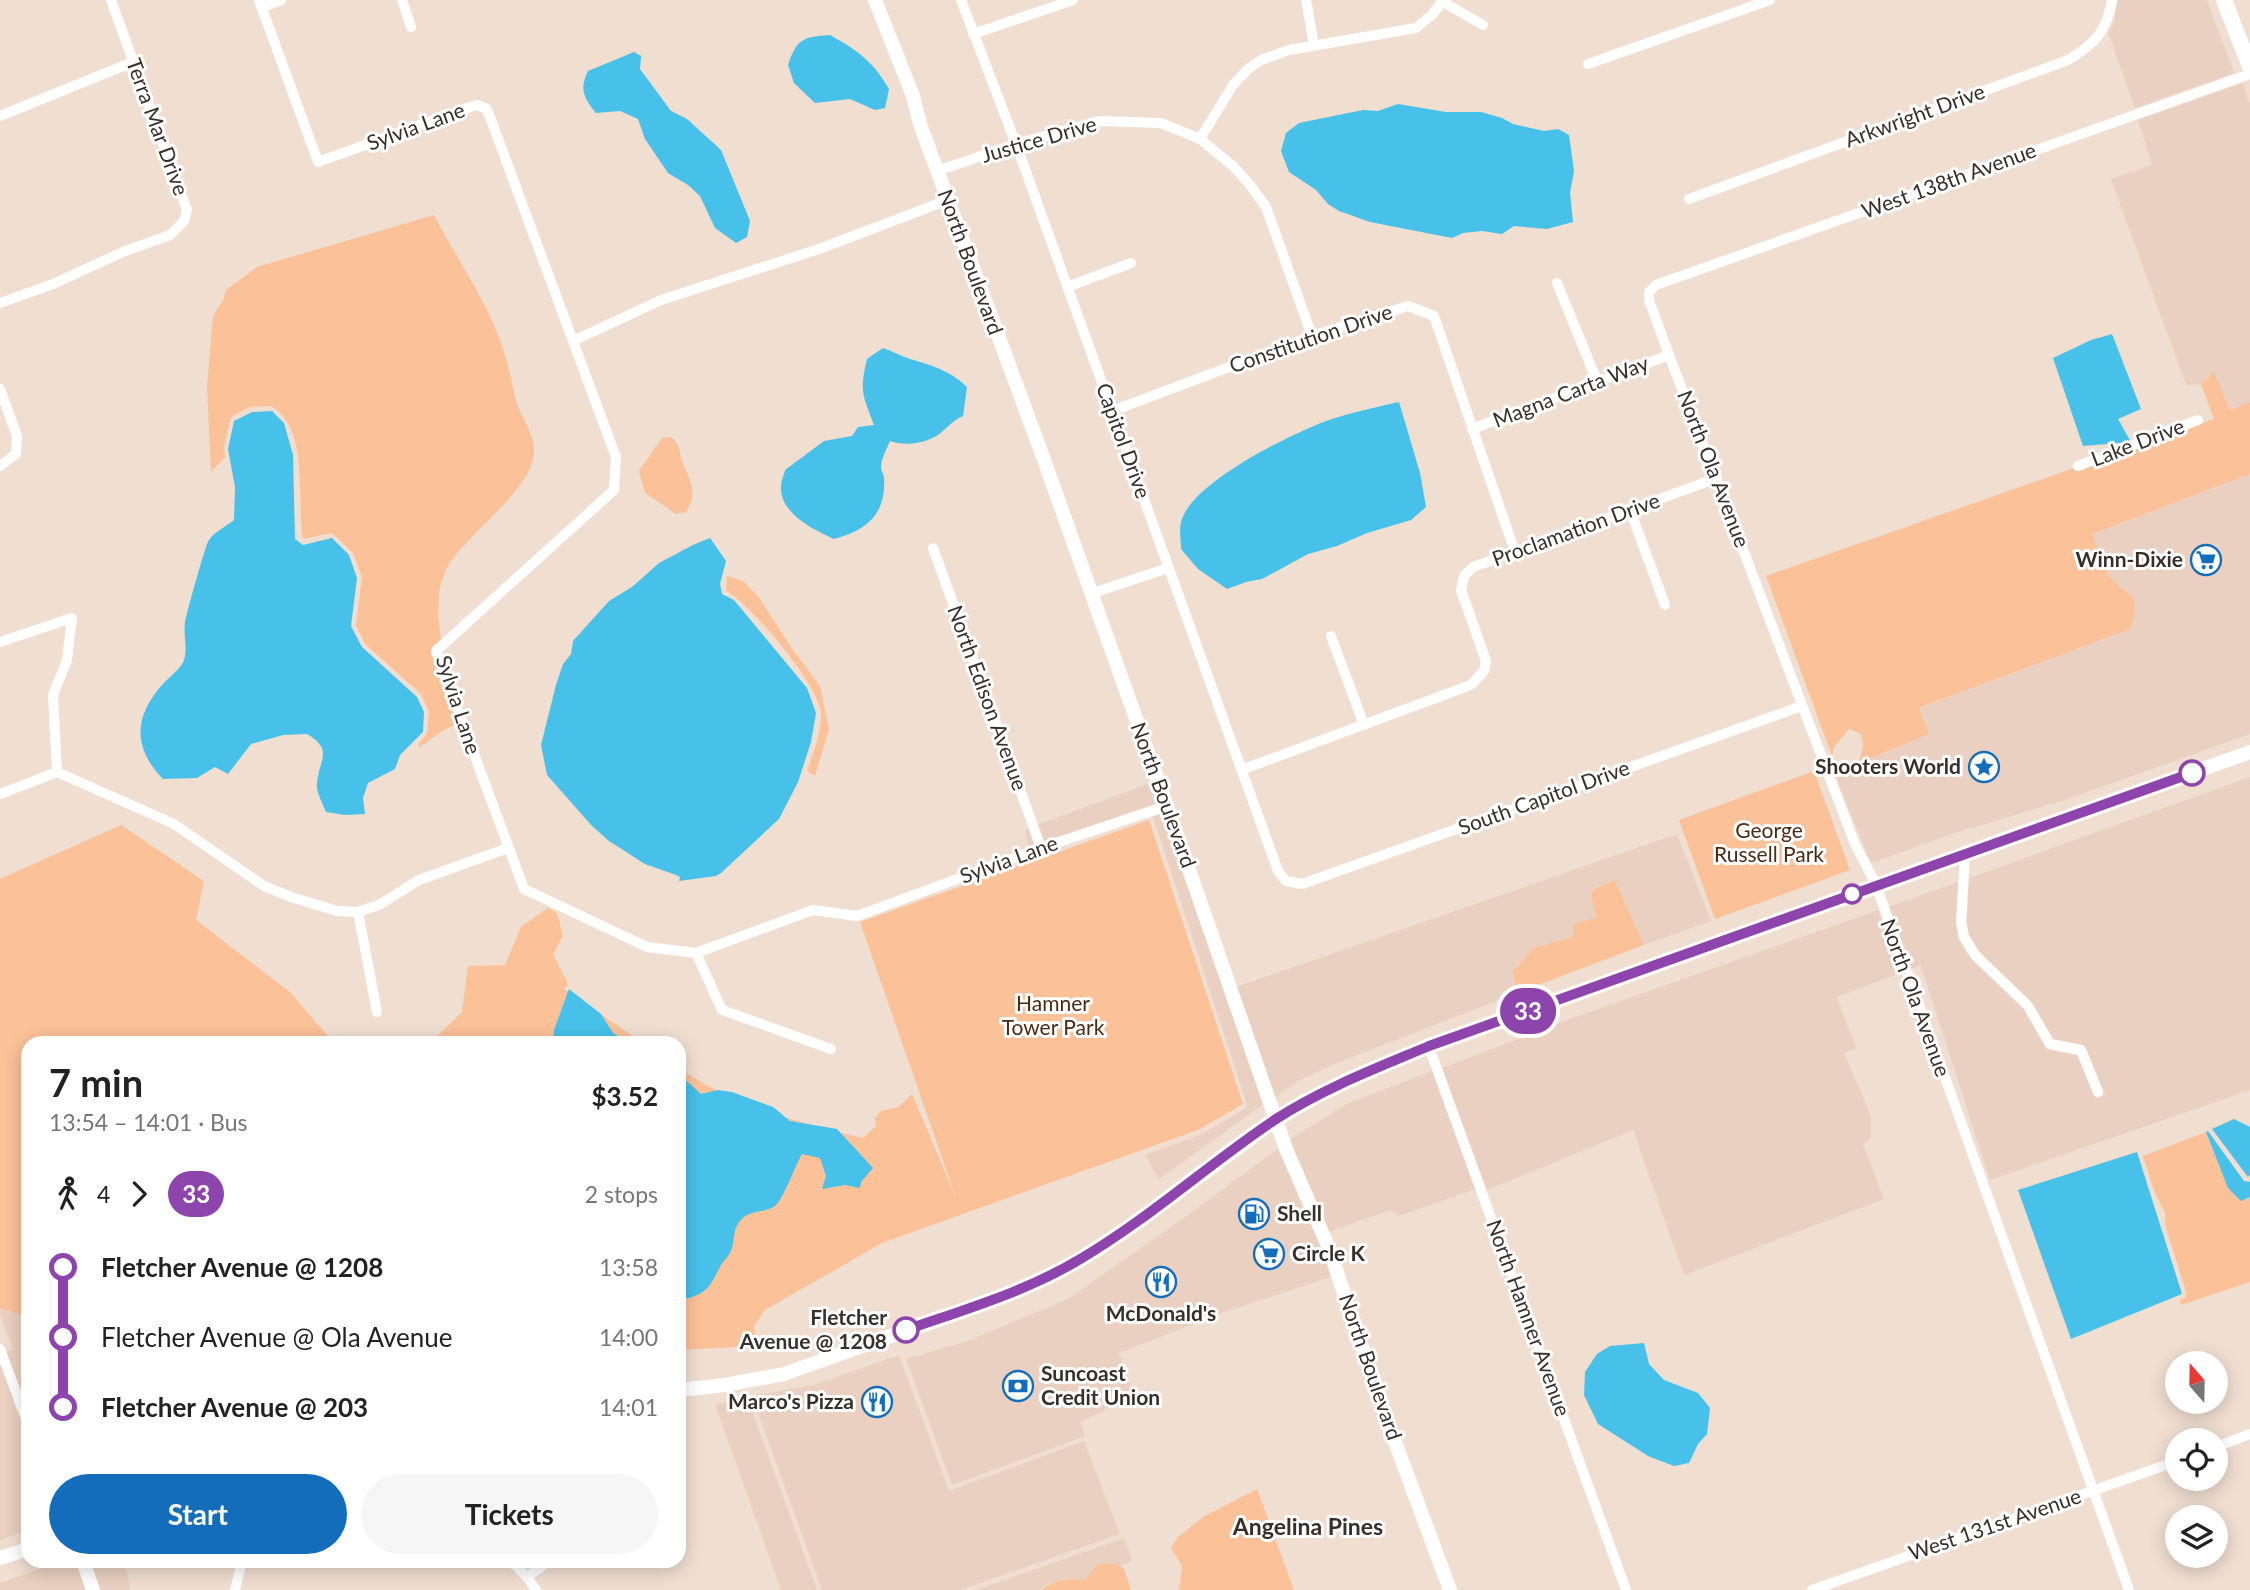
<!DOCTYPE html>
<html lang="en">
<head>
<meta charset="utf-8">
<style>
	:root { --surface:#fff; --page:#f6f6f6; --text:#222; --muted:#767676; --accent:#146dbb }
	body { margin:0; font-family:Lato,sans-serif; background:var(--page); color:var(--text); height:100vh; display:flex; flex-direction:column; font-size:26px; white-space:nowrap }
	* { box-sizing:border-box; margin:0 }
	p { font-size:23px; color:var(--muted) }
	.icon { flex:none; width:38px; height:38px; fill:none; stroke:currentColor; stroke-width:2; stroke-linecap:round; stroke-linejoin:round }
	.map { position:relative; flex:1; overflow:hidden }
	.drawer { position:absolute; left:21px; top:1036px; width:665px; height:532px; display:flex; flex-direction:column; background:var(--surface); border-radius:21px; box-shadow:0 4px 18px #0003 }
	.drawer>* { flex:none }
	.badge { padding:0 14px; border-radius:23px; font-size:24px; line-height:46px }
	.needle { width:46px; rotate:340deg }
	.fabs { position:absolute; left:2165px; top:1351px; display:grid; gap:14px }
	.fabs a { display:grid; place-items:center; width:63px; height:63px; border-radius:50%; background:var(--surface); box-shadow:0 4px 18px #0003; font-size:35px }
	.map>.badge { position:absolute; translate:-50% -50%; box-shadow:0 0 0 4px #fff }
	.legs { display:flex; align-items:center; gap:10px; height:77px; padding:0 28px; font-size:23px }
	.legs p { margin-inline-start:auto }
	.summary { display:flex; align-items:center; justify-content:space-between; height:119px; padding:0 28px }
	h1 { font-size:38px; font-weight:700; line-height:52px }
	.cta { display:flex; gap:14px; margin-top:auto; padding:14px 28px }
	.cta a { flex:1; height:80px; border-radius:42px; background:var(--accent); color:#fff; font-size:28px; font-weight:700; line-height:80px; text-align:center }
	.cta a+a { background:var(--page); color:var(--text) }
	ul { padding:0 28px; list-style:none }
	li { display:flex; align-items:center; gap:24px; height:70px; font-size:26px }
	li i { display:grid; place-items:center; width:10px; height:100%; margin:0 9px; background:currentColor }
	li i::after { content:''; width:18px; height:18px; margin:-9px; border:5px solid; border-radius:50%; background:var(--surface) }
	li p { margin-inline-start:auto }
	li:first-child i { background:linear-gradient(#0000 50%,currentColor 0) }
	li:last-child i { background:linear-gradient(currentColor 50%,#0000 0) }
	.map>svg:first-child { display:block }
	.built { fill:#e9d0c0 }
	.green { fill:#fbc199 }
	.water { fill:#47c1e9 }
	.lines { fill:none; stroke-linecap:round; stroke-linejoin:round }
	.street { stroke:#fff; stroke-width:10 }
	.secondary { stroke:#fff; stroke-width:14 }
	.primary { stroke:#fff; stroke-width:16 }
	.line-1-casing { stroke:#fff; stroke-width:16 }
	.line-1 { stroke:#8e44ad; stroke-width:10 }
	.stop-1-dot { fill:#fff; stroke:#8e44ad; stroke-width:3.5 }
	.labels { text-anchor:middle; stroke-width:6; stroke-linejoin:round; paint-order:stroke }
	.street-label { font-size:21px; fill:#362f2a; stroke:#fff }
	.poi-label { font-size:21px; font-weight:bold; fill:#362f2a; stroke:#fff; text-anchor:end }
	.park-label { font-size:21px; fill:#4b2b12; stroke:#fff }
	.stop-label { font-size:21px; font-weight:bold; fill:#362f2a; stroke:#fff; text-anchor:end }
	.neighbourhood-label { font-size:23px; font-weight:bold; fill:#362f2a; stroke:#fff }
</style>
</head>
<body>
<div class="map">
<svg width="2250" height="1590" viewBox="0 0 2250 1590">
	<rect width="100%" height="100%" fill="#f0ded1"/>
	<g class="built">
		<polygon points="2118,0 2207,0 2234,73 2135,108 2108,32 2114,23"/>
		<polygon points="2243,83 2250,105 2250,402 2230,410 2210,374 2201,384 2186,385 2111,179 2152,165 2138,120"/>
		<polygon points="2250,474 2250,734 2065,800 1958,832 1871,863 1831,765 1832,756 1841,765 1859,763 1929,734 1918,709 2130,629 2133,597 2109,577 2092,534"/>
		<polygon points="2250,777 2250,1090 1990,1180 1921,966 1910,969 1888,907 1958,882 1956,922 1958,938 1969,957 2024,1009 2045,1047 2049,1050 2077,1056 2096,1099 2105,1095 2086,1048 2081,1044 2053,1039 2031,1001 1978,950 1969,935 1967,922 1969,878"/>
		<polygon points="1153,782 1160,802 1028,847 1025,830 1029,828"/>
		<polygon points="1164,813 1265,1103 1159,1179 1145,1155 1200,1135 1245,1109 1247,1104 1153,817"/>
		<polygon points="1677,834 1711,921 1644,945 1616,881 1596,887 1591,893 1597,918 1573,937 1533,948 1513,972 1517,993 1334,1064 1298,1081 1275,1097 1236,987"/>
		<polygon points="1878,910 1900,973 1837,997 1856,1048 1844,1053 1871,1116 1871,1138 1863,1144 1884,1199 1684,1275 1633,1130 1487,1190 1442,1068 1573,1018"/>
		<polygon points="1432,1071 1475,1189 1399,1216 1391,1210 1328,1232 1289,1140 1347,1104"/>
		<polygon points="1280,1147 1323,1248 1333,1276 1219,1314 1119,1353 1131,1385 1124,1398 1102,1412 1080,1422 1085,1436 952,1485 906,1359 968,1341 1068,1299 1188,1215"/>
		<polygon points="0,1308 18,1314 28,1314 28,1395 13,1401 17,1412 28,1408 28,1530 0,1540 0,1354 13,1349 0,1315"/>
		<polygon points="899,1355 949,1491 1084,1441 1120,1534 960,1590 822,1590 752,1396 814,1385"/>
		<polygon points="748,1400 817,1590 781,1590 715,1404"/>
		<polygon points="1124,1538 1132,1561 1120,1566 1117,1564 1085,1580 1064,1579 1046,1585 1042,1590 976,1590"/>
		<polygon points="61,1561 77,1561 87,1590 0,1590 0,1583"/>
		<polygon points="89,1561 124,1561 130,1586 129,1590 99,1590"/>
	</g>
	<g class="green">
		<path d="M434 215C457 260 489 303 504 352 510 369 512 387 517 404 522 417 533 434 534 448 537 487 468 532 448 566 436 587 437 615 441 639L432 647 431 653 457 724 442 731 419 748V743L427 734 429 711 420 693 365 644 356 626 362 577 353 553 332 533 303 539C296 502 310 427 271 406L249 407 231 417 224 447 225 457 211 472 207 387 213 316 223 300 226 290 257 267Z"/>
		<polygon points="2214,372 2230,410 2250,402 2250,474 2092,534 2109,577 2133,597 2135,614 2130,629 1919,708 1929,734 1859,763 1863,745 1861,734 1849,729 1835,746 1832,756 1766,576 2214,419 2201,384"/>
		<path d="M672 437C679 445 679 448 681 458 688 479 700 490 686 512L676 514 645 493 639 471 662 438Z"/>
		<path d="M727 576 743 581 758 596 793 650 820 686 829 729 815 776 807 771C813 754 822 731 821 713 819 685 750 603 726 591Z"/>
		<polygon points="1814,771 1850,870 1715,919 1679,820"/>
		<path d="M1149 820 1243 1104 1198 1130 882 1243 765 1310 754 1326 757 1346 679 1350V1068C733 1106 800 1123 863 1138L876 1126 875 1118 881 1111 898 1107 912 1094 956 1198 860 922Z"/>
		<polygon points="121,825 204,881 196,920 290,992 334,1043 28,1043 28,1314 18,1314 0,1308 0,879"/>
		<polygon points="1615,880 1644,945 1517,993 1513,972 1533,948 1573,937 1574,924 1596,918 1591,893 1596,888"/>
		<polygon points="548,908 557,913 563,936 553,954 568,984 564,989 643,1043 430,1043 462,1012 468,966 505,965 521,927"/>
		<polygon points="2206,1132 2228,1188 2241,1201 2250,1197 2250,1282 2181,1305 2180,1300 2186,1297 2186,1292 2165,1224 2165,1213 2154,1191 2143,1156"/>
		<polygon points="1257,1489 1294,1590 1179,1590 1182,1566 1171,1548 1178,1537 1203,1517"/>
		<path d="M1098 1564H1117L1124 1569 1131 1590H1042C1054 1578 1069 1579 1085 1580Z"/>
	</g>
	<g class="water">
		<path d="M830 35C858 51 872 60 889 89L885 108 875 110 850 99 815 103 794 83 788 65C797 39 802 37 830 35Z"/>
		<path d="M634 52 641 56 640 69 671 111 687 119 721 150 750 221 747 237 736 243 715 228 700 196 688 185 668 173 645 139 638 119 620 111 596 113C584 98 579 89 588 71Z"/>
		<polygon points="1398,104 1446,112 1481,112 1502,118 1513,124 1544,131 1558,129 1569,135 1574,171 1570,193 1573,222 1547,229 1514,226 1502,234 1482,231 1463,233 1452,238 1370,222 1339,211 1328,204 1316,190 1289,172 1281,151 1286,133 1299,123 1363,110 1378,111"/>
		<polygon points="2112,334 2141,409 2118,419 2131,442 2083,446 2053,358 2091,340"/>
		<path d="M883 348C892 351 901 356 910 359 931 365 951 371 967 387L963 416C954 420 951 424 944 430 931 443 907 447 890 441 887 448 881 459 881 467 881 470 883 474 884 477 886 514 868 530 834 539 814 530 779 513 781 486 781 481 784 475 785 470L824 441 852 436 858 427 874 425C863 395 859 392 867 359Z"/>
		<path d="M1399 402 1420 473 1426 507 1411 520 1367 533 1337 546 1308 554 1262 579 1246 582 1227 589 1198 569 1181 549C1181 541 1179 530 1181 522 1191 482 1294 432 1332 419 1354 412 1377 407 1399 402Z"/>
		<path d="M272 411 284 423 293 455 295 539 303 545 332 538 349 555 357 578 351 626 362 647 417 697 424 712 423 732 400 755 395 769 368 783 363 798 365 814 345 815 326 812C323 804 316 792 317 784 318 761 335 750 307 734L283 735 251 744 228 774 215 767 197 778 163 779C132 747 134 716 163 684 169 677 181 669 184 660 188 648 183 635 185 623 186 615 206 543 209 540 214 532 227 526 234 520L235 487 228 449 234 421 252 412Z"/>
		<polygon points="710,538 726,561 720,584 722,594 734,600 807,688 816,713 811,742 798,782 779,819 721,873 716,876 679,881 680,877 676,875 645,864 609,841 592,826 547,775 541,745 556,685 563,664 571,654 573,641 609,601 632,587 659,563 693,545"/>
		<polygon points="569,989 601,1014 613,1033 630,1043 553,1043 554,1030"/>
		<path d="M679 1074 701 1094 718 1090 732 1092 773 1107 790 1121 837 1129 873 1168 861 1182 860 1188 845 1185 822 1189 826 1176 820 1158 802 1154C795 1166 783 1200 775 1206 766 1212 752 1211 744 1217 731 1227 736 1240 731 1251 729 1256 724 1260 721 1265 709 1288 707 1295 679 1300Z"/>
		<polygon points="2234,1119 2250,1127 2250,1175 2248,1177 2212,1129"/>
		<polygon points="2208,1131 2244,1181 2250,1182 2250,1197 2241,1201 2228,1188 2206,1132"/>
		<polygon points="2137,1152 2182,1294 2071,1339 2018,1190"/>
		<polygon points="1644,1343 1649,1364 1664,1380 1698,1393 1710,1408 1707,1434 1698,1444 1689,1463 1674,1466 1648,1456 1598,1424 1584,1395 1585,1372 1597,1354 1610,1346"/>
	</g>
	<g class="lines">
		<g class="street">
			<polyline points="259,0 318,162 467,108 477,105 487,109 616,457 614,490 436,651 524,889 647,947 696,953 813,910 857,916 1041,848 1167,806"/>
			<polyline points="402,0 411,27"/>
			<polyline points="961,0 1016,144 1278,871 1286,881 1302,884 1802,706"/>
			<polyline points="1306,0 1314,45"/>
			<polyline points="1443,2 1483,25"/>
			<polyline points="262,7 281,0"/>
			<polyline points="973,34 1073,0"/>
			<polyline points="1588,64 1770,0"/>
			<polyline points="0,116 133,62"/>
			<polyline points="1200,139 1233,85 1248,69 1261,60 1289,50 1416,28 1433,14 1443,0"/>
			<polyline points="937,171 1016,144 1099,121 1161,123 1200,139 1233,166 1251,186 1266,207 1312,336"/>
			<path d="M1689 199 2068 60C2095 44 2107 31 2112 0"/>
			<polyline points="1557,283 1597,381"/>
			<polyline points="1067,287 1131,263"/>
			<polyline points="0,303 53,284 123,252 170,235 184,221 187,210 111,0"/>
			<polyline points="573,341 661,300 819,249 948,200"/>
			<polyline points="0,389 17,436 16,454 0,466"/>
			<polyline points="1112,411 1312,336 1408,306 1434,316 1515,552"/>
			<polyline points="1472,429 1669,355"/>
			<polyline points="2078,466 2198,420"/>
			<polyline points="1630,510 1665,605"/>
			<polyline points="933,548 1041,848"/>
			<polyline points="1090,594 1168,568"/>
			<polyline points="1331,636 1364,725"/>
			<polyline points="0,642 72,618 67,660 53,695 57,772"/>
			<polyline points="1241,770 1471,685 1484,671 1486,661 1461,590 1464,576 1473,567 1717,478"/>
			<polyline points="57,772 174,824 264,886 291,897 337,911 358,912 379,905 419,880 508,848"/>
			<polyline points="0,794 57,772"/>
			<polyline points="1965,855 1961,922 1964,937 1976,956 2028,1006 2050,1044 2081,1050 2098,1092"/>
			<polyline points="358,912 377,1012"/>
			<polyline points="696,953 722,1010 831,1049"/>
			<polyline points="1429,1047 1626,1590"/>
			<polyline points="0,1349 28,1424"/>
			<polyline points="2216,1447 2250,1434"/>
			<polyline points="511,1561 527,1577 536,1590"/>
			<polyline points="527,1577 549,1561"/>
			<polyline points="235,1590 242,1561"/>
			<polyline points="1812,1590 2177,1461"/>
			<polyline points="2129,1590 1876,885 1855,844 1669,355 1649,300 1649,292 1656,285 2250,74"/>
		</g>
		<g class="secondary">
			<polyline points="875,0 913,96 920,124 1043,457 1167,806 1286,1149 1328,1246 1388,1423 1450,1590"/>
			<polyline points="679,1390 725,1385 784,1374 1017,1291 1080,1260 1131,1227 1277,1119 1348,1079 1429,1047 2250,752"/>
			<polyline points="0,1558 28,1549"/>
			<polyline points="83,1561 93,1590"/>
		</g>
		<polyline class="primary" points="2224,0 2250,67"/>
	</g>
	<g class="lines">
		<g class="line-1-casing">
			<path id="line-1" d="M906 1330C966 1309 1028 1291 1082 1258 1151 1217 1210 1163 1276 1119 1324 1088 1377 1068 1429 1046L2192 773"/>
		</g>
		<use href="#line-1" class="line-1"/>
	</g>
	<defs>
		<g id="supermarket-ring" transform="scale(1.575)"><circle r="9.5" fill="#fff" stroke="#146dbb" stroke-width="1.5"/><path d="M-6-5.5h2.5l.6 2H6L4.5 2H-2.5L-4.4-4H-6ZM-1.5 3.2a1.3 1.3 0 1 0 .1 0ZM3 3.2a1.3 1.3 0 1 0 .1 0Z" fill="#146dbb"/></g>
		<g id="sight-ring" transform="scale(1.575)"><circle r="9.5" fill="#fff" stroke="#146dbb" stroke-width="1.5"/><path d="M0-6L1.8-2.2L6-1.7L2.9 1.2L3.7 5.4L0 3.3L-3.7 5.4L-2.9 1.2L-6-1.7L-1.8-2.2Z" fill="#146dbb"/></g>
		<g id="fuel-ring" transform="scale(1.575)"><circle r="9.5" fill="#fff" stroke="#146dbb" stroke-width="1.5"/><path d="M-5.5-6h7V0h2V4h1.3V-2.5L3-4.5l.8-.8L6-3V5H2.5V1h-1V6h-7ZM-4.2-4.7v3.2H.2V-4.7Z" fill="#146dbb"/></g>
		<g id="restaurant-ring" transform="scale(1.575)"><circle r="9.5" fill="#fff" stroke="#146dbb" stroke-width="1.5"/><path d="M-5-6h1v4h1v-4h1v4h1v-4h1v5L-1.5 .5V6h-2V.5L-5-1ZM5-6V6H3V1.5H1.5Q1.5-4 5-6Z" fill="#146dbb"/></g>
		<g id="bank-ring" transform="scale(1.575)"><circle r="9.5" fill="#fff" stroke="#146dbb" stroke-width="1.5"/><path d="M-6-4H6V4H-6ZM0-2.3a2.3 2.3 0 1 0 0 4.6a2.3 2.3 0 1 0 0-4.6Z" fill="#146dbb"/></g>
	</defs>
	<g fill-rule="evenodd">
		<use href="#supermarket-ring" x="2206" y="560"/>
		<use href="#sight-ring" x="1984" y="767"/>
		<use href="#fuel-ring" x="1254" y="1214"/>
		<use href="#supermarket-ring" x="1269" y="1254"/>
		<use href="#restaurant-ring" x="1161" y="1282"/>
		<use href="#bank-ring" x="1018" y="1386"/>
		<use href="#restaurant-ring" x="877" y="1402"/>
	</g>
	<g class="stop-1-dot">
		<circle cx="2192" cy="773" r="12"/>
		<circle cx="1852" cy="894" r="9"/>
		<circle cx="906" cy="1330" r="12"/>
	</g>
	<g class="labels">
		<g class="street-label">
			<text transform="translate(1915 116) rotate(-20)" y="7">Arkwright Drive</text>
			<text transform="translate(157 127) rotate(70)" y="7">Terra Mar Drive</text>
			<text transform="translate(416 127) rotate(-20)" y="7">Sylvia Lane</text>
			<text transform="translate(1039 140) rotate(-16)" y="7">Justice Drive</text>
			<text transform="translate(1949 181) rotate(-20)" y="7">West 138th Avenue</text>
			<text transform="translate(970 262) rotate(70)" y="7">North Boulevard</text>
			<text transform="translate(1311 339) rotate(-19)" y="7">Constitution Drive</text>
			<text transform="translate(1571 392) rotate(-21)" y="7">Magna Carta Way</text>
			<text transform="translate(1123 441) rotate(70)" y="7">Capitol Drive</text>
			<text transform="translate(2138 443) rotate(-21)" y="7">Lake Drive</text>
			<text transform="translate(1713 469) rotate(69)" y="7">North Ola Avenue</text>
			<text transform="translate(1576 530) rotate(-20)" y="7">Proclamation Drive</text>
			<text transform="translate(987 698) rotate(70)" y="7">North Edison Avenue</text>
			<text transform="translate(458 705) rotate(72)" y="7">Sylvia Lane</text>
			<text transform="translate(1163 795) rotate(70)" y="7">North Boulevard</text>
			<text transform="translate(1544 798) rotate(-20)" y="7">South Capitol Drive</text>
			<text transform="translate(1009 860) rotate(-20)" y="7">Sylvia Lane</text>
			<text transform="translate(1915 998) rotate(70)" y="7">North Ola Avenue</text>
			<text transform="translate(1528 1318) rotate(70)" y="7">North Hamner Avenue</text>
			<text transform="translate(1370 1367) rotate(71)" y="7">North Boulevard</text>
			<text transform="translate(1995 1525) rotate(-19)" y="7">West 131st Avenue</text>
		</g>
		<g class="poi-label">
			<text x="2183" y="567">Winn-Dixie</text>
			<text x="1961" y="774">Shooters World</text>
			<text x="1277" y="1221" text-anchor="start">Shell</text>
			<text x="1292" y="1261" text-anchor="start">Circle K</text>
			<text x="1161" y="1321" text-anchor="middle">McDonald's</text>
			<text x="1041" y="1381" text-anchor="start">Suncoast<tspan x="1041" dy="24">Credit Union</tspan></text>
			<text x="854" y="1409">Marco's Pizza</text>
		</g>
		<g class="park-label">
			<text x="1769" y="838">George<tspan x="1769" dy="24">Russell Park</tspan></text>
			<text x="1053" y="1011">Hamner<tspan x="1053" dy="24">Tower Park</tspan></text>
		</g>
		<g class="stop-label">
			<text x="887" y="1325">Fletcher<tspan x="887" dy="24">Avenue @ 1208</tspan></text>
		</g>
		<g class="neighbourhood-label">
			<text x="1308" y="1535">Angelina Pines</text>
		</g>
	</g>
</svg>
<div class="fabs">
<a><svg class="needle" viewBox="-14 -14 28 28"><path d="M0-13l5 13h-10z" fill="#e53935"/><path d="M0 13l5-13h-10z" fill="#767676"/></svg></a>
<a><svg class="icon" aria-label="locate" viewBox="0 0 24 24"><circle cx="12" cy="12" r="6"/><path d="M12 2v4M12 18v4M2 12h4M18 12h4"/></svg></a>
<a><svg class="icon" aria-label="layers" viewBox="0 0 24 24"><path d="M12 4l9 5-9 5-9-5zM3 14l9 5 9-5"/></svg></a>
</div>
<b class="badge" style="left:1528px;top:1011px;background:#8e44ad;color:#fff">33</b>
<section class="drawer">
<div class="summary"><div><h1>7 min</h1><p>13:54 – 14:01 · Bus</p></div><b>$3.52</b></div>
<div class="legs"><svg class="icon" aria-label="walk" viewBox="0 0 24 24"><circle cx="13" cy="4" r="2"/><path d="M13 8l-2 6 4 7M11 14l-3 7M7 12l3-4h3l4 4"/></svg>4<svg class="icon" aria-label="forward" viewBox="0 0 24 24"><path d="M9 5l7 7-7 7"/></svg><b class="badge" style="background:#8e44ad;color:#fff">33</b><p>2 stops</p></div>
<ul>
<li><i style="color:#8e44ad"></i><b>Fletcher Avenue @ 1208</b><p>13:58</p></li>
<li><i style="color:#8e44ad"></i><span>Fletcher Avenue @ Ola Avenue</span><p>14:00</p></li>
<li><i style="color:#8e44ad"></i><b>Fletcher Avenue @ 203</b><p>14:01</p></li>
</ul>
<div class="cta"><a>Start</a><a>Tickets</a></div>
</section>
</div>
</body>
</html>
